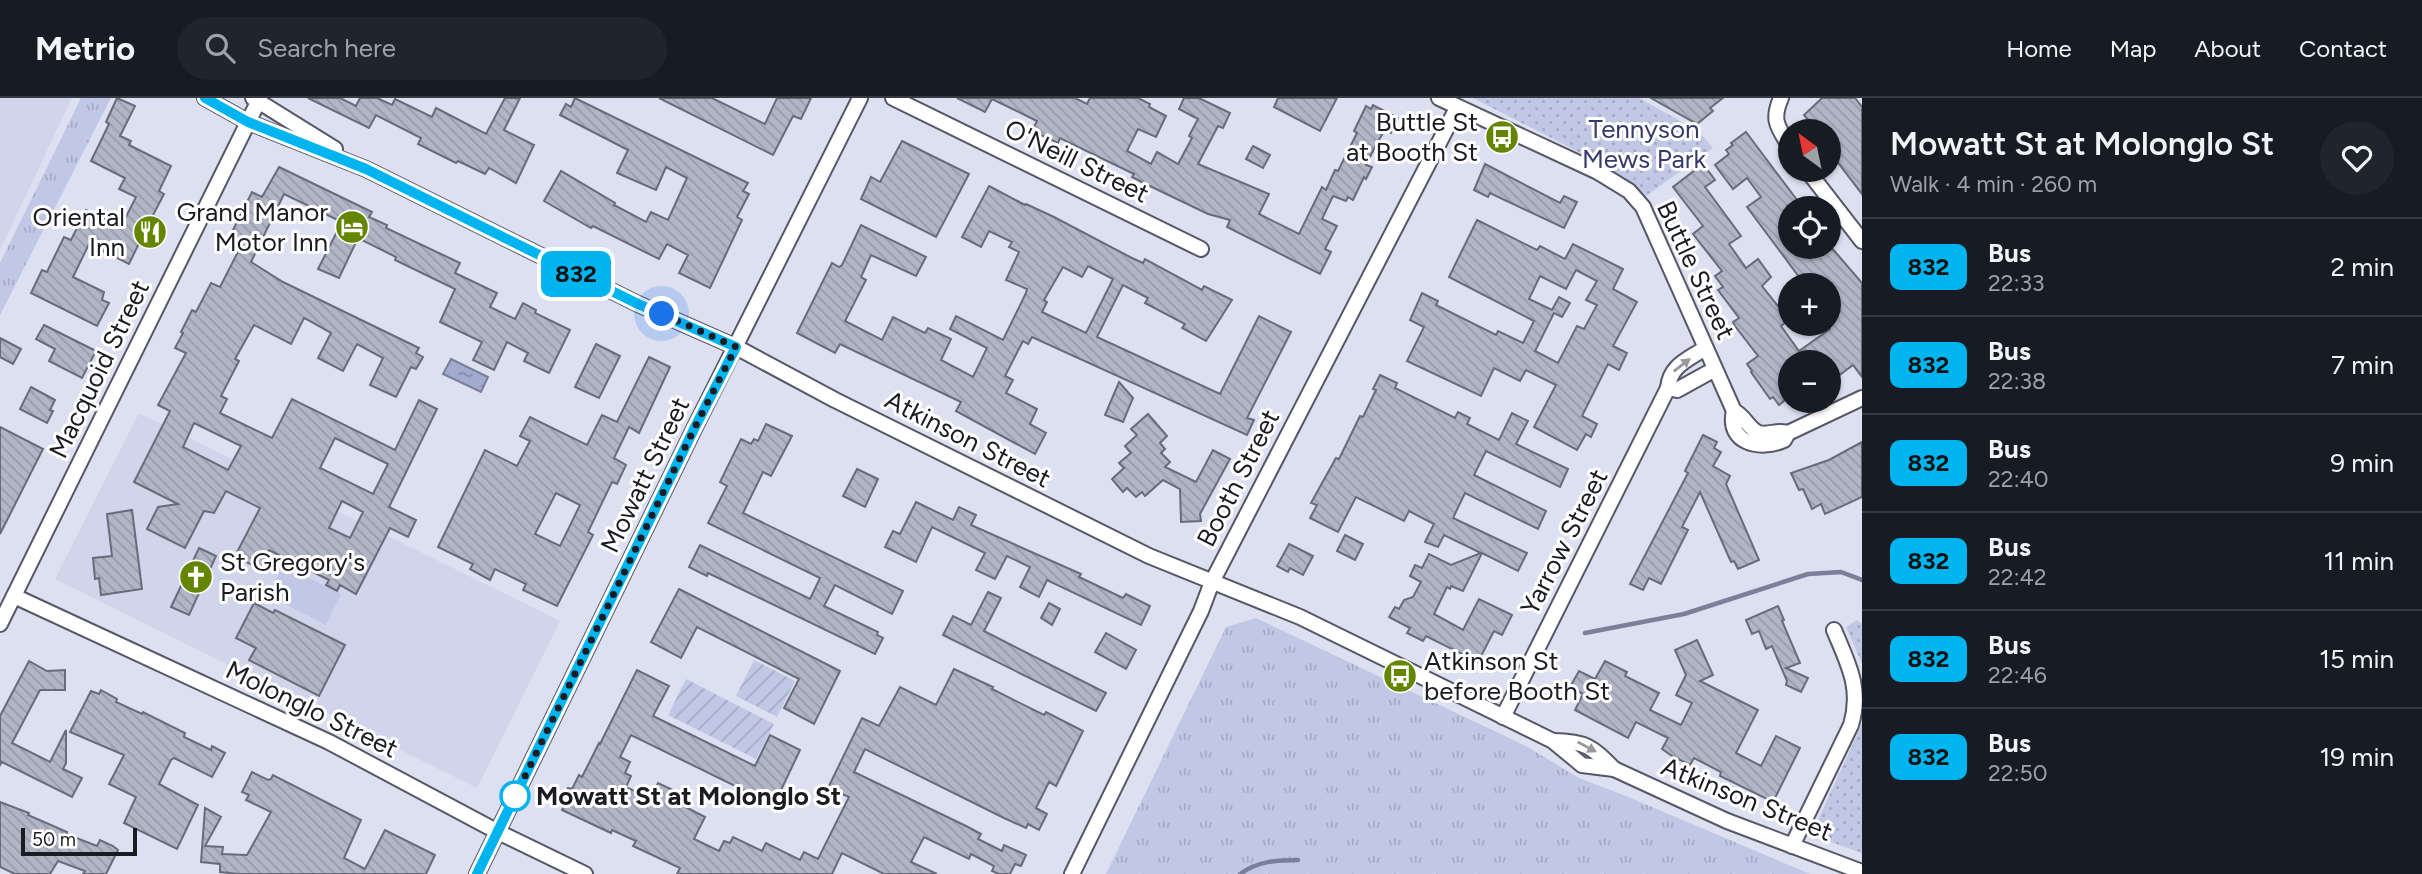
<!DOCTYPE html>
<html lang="en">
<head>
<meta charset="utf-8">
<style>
	:root { --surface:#171b24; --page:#20242c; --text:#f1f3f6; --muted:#9ea1a6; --line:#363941 }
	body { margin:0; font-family:Figtree,sans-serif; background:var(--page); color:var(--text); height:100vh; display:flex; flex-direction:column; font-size:26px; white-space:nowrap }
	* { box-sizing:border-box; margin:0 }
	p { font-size:23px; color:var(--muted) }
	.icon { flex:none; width:38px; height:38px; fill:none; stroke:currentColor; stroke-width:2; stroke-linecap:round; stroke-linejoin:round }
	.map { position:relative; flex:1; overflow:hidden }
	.sheet { display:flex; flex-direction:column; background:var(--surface); width:560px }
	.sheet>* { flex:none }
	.badge { padding:0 14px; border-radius:10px; font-size:24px; line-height:46px }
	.needle { width:46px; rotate:327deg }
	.buttons { position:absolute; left:1778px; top:21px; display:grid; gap:14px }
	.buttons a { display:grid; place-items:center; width:63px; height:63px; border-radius:50%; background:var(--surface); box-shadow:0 2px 5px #0004; font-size:35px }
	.scale { position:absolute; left:21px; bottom:18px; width:116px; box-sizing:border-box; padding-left:7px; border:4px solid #1b1c22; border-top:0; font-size:19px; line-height:24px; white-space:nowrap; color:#1b1c22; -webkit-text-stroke:5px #fff; paint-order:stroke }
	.you { position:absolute; width:35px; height:35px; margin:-18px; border:5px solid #fff; border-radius:50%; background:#1a73e8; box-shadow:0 0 0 10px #1a73e833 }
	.map>.badge { position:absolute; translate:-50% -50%; box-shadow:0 0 0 4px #fff }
	.round { display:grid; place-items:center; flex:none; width:74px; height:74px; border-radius:37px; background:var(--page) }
	.head { display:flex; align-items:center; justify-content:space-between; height:119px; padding:0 28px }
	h1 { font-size:33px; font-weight:600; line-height:52px }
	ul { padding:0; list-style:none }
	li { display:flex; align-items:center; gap:21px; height:98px; padding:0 28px; border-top:2px solid var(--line) }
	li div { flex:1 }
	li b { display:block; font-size:26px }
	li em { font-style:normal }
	li .badge { min-width:77px; font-weight:700; text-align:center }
	header { display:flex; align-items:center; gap:42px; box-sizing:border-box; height:98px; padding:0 35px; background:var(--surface); border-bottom:2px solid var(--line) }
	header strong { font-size:33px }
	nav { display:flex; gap:38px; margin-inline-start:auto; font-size:24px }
	.search { width:490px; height:63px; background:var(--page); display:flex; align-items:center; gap:18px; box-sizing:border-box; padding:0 24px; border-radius:38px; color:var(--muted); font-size:26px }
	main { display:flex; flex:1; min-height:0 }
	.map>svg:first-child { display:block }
	.built { fill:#d0d5ec }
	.grass { fill:url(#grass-tufts) }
	.park { fill:url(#park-dots) }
	.garden { fill:url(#garden-furrows) }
	.pitch { fill:#c1c8e5 }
	.water { fill:url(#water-ripples); stroke:#7a7f9a; stroke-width:2 }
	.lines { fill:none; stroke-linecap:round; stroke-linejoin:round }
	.stream { stroke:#7a7f9a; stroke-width:4.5 }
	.building { fill:url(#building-back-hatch); stroke:#686b79; stroke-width:2; fill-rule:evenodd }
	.street-casing { stroke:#555865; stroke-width:18 }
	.street { stroke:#fff; stroke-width:14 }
	.oneway { fill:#98999c }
	.line-casing { stroke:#fff; stroke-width:16 }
	.line { stroke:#00b5ef; stroke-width:10 }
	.walk { stroke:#1b1c22; stroke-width:7; stroke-dasharray:0 12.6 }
	.stop-dot { fill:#fff; stroke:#00b5ef; stroke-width:3.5 }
	.labels { text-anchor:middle; stroke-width:6; stroke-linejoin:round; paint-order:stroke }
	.poi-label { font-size:26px; fill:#1b1c22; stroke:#fff; text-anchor:end }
	.park-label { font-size:26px; fill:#343b6c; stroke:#fff }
	.street-label { font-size:26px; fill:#1b1c22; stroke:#fff }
	.stop-label { font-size:26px; font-weight:bold; fill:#1b1c22; stroke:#fff; text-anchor:start }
</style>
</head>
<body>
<header>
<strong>Metrio</strong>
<div class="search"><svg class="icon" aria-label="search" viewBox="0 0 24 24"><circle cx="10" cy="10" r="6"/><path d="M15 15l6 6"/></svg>Search here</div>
<nav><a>Home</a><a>Map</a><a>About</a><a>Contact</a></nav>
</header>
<main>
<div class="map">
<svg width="1862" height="776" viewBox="0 0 1862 776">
	<defs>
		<pattern id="grass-tufts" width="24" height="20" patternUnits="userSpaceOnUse" patternTransform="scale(1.75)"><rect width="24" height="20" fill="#c1c8e5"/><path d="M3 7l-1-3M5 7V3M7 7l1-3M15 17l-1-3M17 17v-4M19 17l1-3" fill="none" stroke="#a5abc4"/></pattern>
		<pattern id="park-dots" width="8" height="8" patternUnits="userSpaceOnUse" patternTransform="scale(1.75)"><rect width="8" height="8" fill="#c1c8e5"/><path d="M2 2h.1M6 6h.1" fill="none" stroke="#a5abc4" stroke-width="1.8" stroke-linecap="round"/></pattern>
		<pattern id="garden-furrows" width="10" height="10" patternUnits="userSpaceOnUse" patternTransform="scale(1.75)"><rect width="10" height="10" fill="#c1c8e5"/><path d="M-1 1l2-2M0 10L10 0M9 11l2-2" fill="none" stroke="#a5abc4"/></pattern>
		<pattern id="water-ripples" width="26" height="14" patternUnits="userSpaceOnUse" patternTransform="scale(1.75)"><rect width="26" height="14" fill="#a2aace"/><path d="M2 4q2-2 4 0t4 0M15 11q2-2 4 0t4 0" fill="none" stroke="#838aa7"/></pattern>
		<pattern id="building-back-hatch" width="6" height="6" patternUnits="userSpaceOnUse" patternTransform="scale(1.75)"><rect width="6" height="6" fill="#b2b5c5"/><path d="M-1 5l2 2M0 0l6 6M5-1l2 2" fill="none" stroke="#989ba9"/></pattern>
	</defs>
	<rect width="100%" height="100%" fill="#dde0f0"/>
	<g class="built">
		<polygon points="0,0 72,0 0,152"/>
		<polygon points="139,315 560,523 477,690 55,481"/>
	</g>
	<g class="grass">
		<polygon points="81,0 111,0 0,217 0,165"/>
		<polygon points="1256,520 1526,648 1579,680 1626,698 1810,776 1106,776 1226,529"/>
	</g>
	<g class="park">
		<polygon points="1473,0 1639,0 1698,33 1713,50 1646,98 1624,79 1600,65"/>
		<polygon points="1857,522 1862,526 1862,566 1846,529"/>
		<polygon points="1862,626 1862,755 1828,743 1817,724"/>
	</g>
	<g class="garden">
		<polygon points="754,562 795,583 777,619 736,598"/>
		<polygon points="686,581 774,626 756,661 668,617"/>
	</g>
	<polygon class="pitch" points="283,467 341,496 326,527 268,497"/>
	<polygon class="water" points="451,261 488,279 481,294 443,276"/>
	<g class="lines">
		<g class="stream">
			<polyline points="1585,535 1684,516 1808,476 1841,474 1862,482"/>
			<path d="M1240 776C1258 763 1277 762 1298 762"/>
		</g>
	</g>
	<g class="building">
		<polygon points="117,0 135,8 120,38 131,43 129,47 171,68 159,93 164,96 153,117 160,121 150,143 142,139 129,166 89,146 73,179 104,194 102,202 109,205 97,228 31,195 42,172 47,174 64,139 71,142 86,112 121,129 136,99 119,91 125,80 91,63 109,26 106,24"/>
		<polygon points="308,0 340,0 356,8 360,0 377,0 392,7 395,1 432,19 436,10 486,36 505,0 520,0 504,32 534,47 516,85 489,70 485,76 458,63 456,65 418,46 421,40 376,17 369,30"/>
		<polygon points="575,0 748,85 743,93 749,96 737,119 742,122 710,190 679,175 688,157 667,146 659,161 593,128 591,130 544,103 561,73 615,105 614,107 646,124 651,114 668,122 687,80 666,69 656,92 617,75 628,52 560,17 566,6 571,9"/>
		<polygon points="659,0 712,0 765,26 777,0 811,0 801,21 793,18 773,57"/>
		<polygon points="957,0 1075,0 1087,6 1090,0 1138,0 1150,6 1149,9 1166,18 1156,39 1138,31 1127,53 1151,66 1157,54 1178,66 1192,40 1189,38 1198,21 1179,11 1184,0 1199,0 1230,15 1223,30 1218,28 1198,66 1269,96 1259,116 1299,136 1322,89 1326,92 1335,72 1338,73 1357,35 1354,33 1366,8 1371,11 1373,7 1398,20 1391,35 1385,32 1377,45 1366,67 1372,69 1366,81 1364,79 1353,102 1348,99 1346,103 1333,98 1322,121 1337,128 1325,151 1331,154 1320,176 1227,129 1230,122 1208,116 1154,90 1132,79 1134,76 1060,40 1058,45 1032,33 1037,23 992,1 985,14"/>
		<polygon points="1278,0 1337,0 1320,33 1274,9"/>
		<polygon points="1651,0 1723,0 1710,10 1713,13 1697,26"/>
		<polygon points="1822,0 1855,0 1862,9 1862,96 1829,53 1829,33 1813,33 1807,25 1809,23 1804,17"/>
		<polygon points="1746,34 1803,110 1790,110 1790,149 1831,149 1862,185 1862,279 1853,267 1829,285 1829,264 1790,264 1790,298 1779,307 1773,299 1770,301 1751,274 1752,273 1747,266 1758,258 1735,228 1733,224 1739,220 1718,192 1723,189 1715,178 1722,173 1693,136 1703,128 1673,89 1703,66 1715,82 1705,89 1741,138 1729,146 1746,170 1758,161 1771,179 1762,188 1778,208 1790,199 1790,221 1781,228 1799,253 1830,231 1829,187 1805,187 1747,109 1761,99 1747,80 1733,91 1715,67 1729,56 1726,52 1733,47 1731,45"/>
		<polygon points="902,43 969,76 936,139 861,101 871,79 880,84"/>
		<polygon points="1253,48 1270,57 1263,70 1246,61"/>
		<polygon points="1485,66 1560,105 1564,98 1577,104 1564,130 1490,95 1488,99 1474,92"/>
		<path d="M279 69 372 114 369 119 387 127 386 130 460 165 455 175 497 195 490 209 515 221 523 205 536 212 535 215 570 232 549 275 524 263 528 255 507 244 494 272 473 262 482 244 440 224 455 191 395 162 396 159 358 140 339 180 318 171 342 124 284 96 251 164 283 184 419 250 416 255 423 259 416 271 411 269 396 299 370 287 383 260 357 246 343 273 318 260 331 235 306 221 304 220 291 246 254 227 235 261 239 263 221 298 227 301 220 315 272 340 292 301 395 352 419 302 437 311 389 409 416 422 408 439 390 430 356 496 340 487 337 493 326 487 329 482 269 452 260 471 235 458 260 410 226 393 214 415 204 413 185 450 147 431 158 409 178 406 134 384 170 313 158 307 186 255 175 250 183 235 181 234 192 212 196 214 211 185 220 189 242 146 229 140 252 94 262 99ZM194 325 241 348 228 372 183 349ZM335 340 388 366 373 396 320 370ZM342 403 363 414 350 440 329 430Z"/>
		<path d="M989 88 1025 107 1026 106 1054 119 1132 160 1143 165 1145 161 1202 192 1204 188 1232 202 1206 243 1182 230 1185 226 1145 205 1148 200 1123 187 1097 239 1220 296 1259 218 1291 234 1247 320 1254 322 1247 337 1032 239 1028 246 1023 243 1005 278 1013 282 1006 295 1037 311 1030 326 1046 335 1035 356 956 313 961 304 840 246 835 255 797 235 832 165 839 169 842 167 861 127 926 159 916 178 871 157 861 179 866 182 845 223 882 242 893 219 925 235 928 230 951 241 941 262 973 279 987 250 950 231 956 218 1003 242 1026 195 1027 191 1006 182 1019 154 1009 149 1012 144 989 133 981 149 962 139ZM1088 168 1113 181 1086 235 1042 214 1047 204 1044 202 1063 169 1082 179Z"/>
		<path d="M1477 122 1537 152 1540 148 1565 161 1573 146 1623 171 1613 191 1637 204 1613 248 1627 255 1619 272 1608 266 1582 318 1597 326 1591 339 1586 336 1577 352 1534 329 1556 287 1526 272 1520 283 1494 270 1481 298 1407 263 1424 229 1410 222 1422 195 1438 203 1436 207 1496 237 1498 233 1523 245 1534 223 1449 179ZM1576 172 1597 183 1586 202 1597 207 1584 231 1577 228 1558 265 1535 253 1554 215 1562 219 1570 205 1559 199 1552 212 1529 201 1540 178 1566 191Z"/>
		<polygon points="44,227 96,253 82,280 49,263 55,251 36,241"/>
		<polygon points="0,240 21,251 13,266 0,259"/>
		<polygon points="596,246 620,258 599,300 575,289"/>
		<path d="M649 259 670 269 639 335 629 329 614 360 626 367 617 386 612 384 588 434 593 437 557 508 523 492 526 486 495 471 490 482 470 471 473 466 438 449 485 352 517 368 530 343 520 338 530 319 587 347 602 317 617 324ZM556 395 580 407 560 448 535 436Z"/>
		<polygon points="1380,277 1397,285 1395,290 1455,320 1458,314 1470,320 1467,326 1499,342 1512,315 1528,323 1516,346 1568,371 1560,389 1486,353 1474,377 1546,413 1538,431 1465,395 1453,420 1527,455 1518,473 1482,455 1463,493 1451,488 1450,491 1447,489 1434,516 1463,532 1479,501 1512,517 1502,537 1494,533 1478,564 1426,538 1423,543 1407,535 1410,530 1389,519 1395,509 1399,511 1404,502 1413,499 1421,484 1410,478 1415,467 1422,470 1429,456 1451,467 1481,455 1444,437 1438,449 1425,444 1434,426 1409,413 1404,423 1356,399 1338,434 1310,420 1317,407 1311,405 1336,360 1339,361 1360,318 1363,319 1376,292 1373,291"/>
		<polygon points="1119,284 1133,300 1123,324 1105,317"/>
		<polygon points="31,289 55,302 50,312 53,313 47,325 20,311"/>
		<polygon points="1148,316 1167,338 1160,345 1165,351 1161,355 1170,364 1165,369 1196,384 1213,352 1230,361 1200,416 1201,423 1181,424 1180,391 1163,382 1145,398 1142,394 1136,399 1127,390 1123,394 1112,381 1124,370 1119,365 1131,355 1125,348 1137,337 1131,331"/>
		<polygon points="766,326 792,338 771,378 763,374 743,415 903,493 892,516 835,487 824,508 878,534 877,537 883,540 875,556 708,475 707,478 689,469 700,447 810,501 820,480 708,425 727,388 720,384 741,341 751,346 754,341 758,343"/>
		<polygon points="0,329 43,351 0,436"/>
		<polygon points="1703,337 1717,344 1714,350 1721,354 1713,368 1730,378 1726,386 1759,462 1738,471 1734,463 1731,464 1700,394 1682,429 1688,432 1661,486 1649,480 1643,492 1630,486 1688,375 1685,373"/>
		<polygon points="1862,344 1862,399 1825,416 1821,406 1812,411 1803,391 1799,392 1791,375 1829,362"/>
		<polygon points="857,371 878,381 865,409 843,398"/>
		<polygon points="916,404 953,422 959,409 976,417 971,427 1081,476 1079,479 1123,500 1126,496 1150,508 1141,527 1047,482 1039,499 1020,489 1030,469 1007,458 995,481 976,472 985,455 932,429 916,464 885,449 893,433 900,436"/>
		<polygon points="132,412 142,491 101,497 99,480 95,481 93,460 112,458 107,416"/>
		<polygon points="1345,437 1363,446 1355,462 1337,453"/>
		<polygon points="1289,446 1313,458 1303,477 1290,470 1288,474 1277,468"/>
		<polygon points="199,450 216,458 189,517 171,509"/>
		<polygon points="679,491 840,573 814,626 784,610 799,581 697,529 681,560 651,544"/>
		<polygon points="988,494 1001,500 984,533 1106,595 1096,613 943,537 953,518 971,527"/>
		<polygon points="254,505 273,515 275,512 345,547 319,598 249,562 256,550 236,540"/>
		<polygon points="1049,505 1060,511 1052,527 1041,520"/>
		<polygon points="1778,508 1784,522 1782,523 1800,565 1786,570 1808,580 1801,594 1786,587 1787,583 1772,548 1766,551 1759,533 1752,536 1746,522"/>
		<polygon points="1106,535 1136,552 1126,571 1095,554"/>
		<polygon points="1697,542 1713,577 1700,583 1758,612 1736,655 1761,668 1776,638 1800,650 1773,704 1720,678 1721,674 1694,660 1690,667 1672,658 1662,651 1668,640 1636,624 1628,640 1575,612 1583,596 1570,589 1579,573 1595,581 1605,563 1627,574 1625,578 1659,595 1650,612 1681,627 1692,605 1676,597 1686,577 1675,552"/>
		<polygon points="29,563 47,573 65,572 65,592 40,592 12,645 50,664 66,632 66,665 63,671 82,680 72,699 2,664 0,667 0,618"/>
		<polygon points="954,571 993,589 992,591 1044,617 1046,614 1083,633 1056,688 1049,684 1036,710 1047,716 1039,732 1028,726 1026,730 1004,720 865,651 854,674 966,728 981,736 978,741 1002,753 1004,747 1026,757 1021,768 1015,766 1010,776 999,776 992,773 994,768 971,756 969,761 924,739 911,764 937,776 884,776 842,755 832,776 677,776 680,770 633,748 636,743 612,732 611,735 562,712 567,702 563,700 568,690 572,691 579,677 582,679 599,645 600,646 637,572 669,588 653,618 755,668 770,637 800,652 774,707 631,637 620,659 630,664 625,675 631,678 626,689 650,701 658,685 677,694 672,702 705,719 694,741 719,753 724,743 730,745 733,739 762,753 766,745 800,762 804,754 818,761 849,699 828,690 862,620 879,628 900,589 936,607"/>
		<polygon points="101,592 117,601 116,604 142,616 143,614 185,635 184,639 211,652 212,648 225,655 212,679 174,660 171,662 159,686 198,707 177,751 124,725 136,699 109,686 124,657 70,634 91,593 99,596"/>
		<polygon points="252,674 268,682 271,681 273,677 361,722 344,760 365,771 385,732 435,757 426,776 239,776 220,774 220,766 201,764 205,710 221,719 205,748 223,749 222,756 247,757 271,714 246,702 249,697 242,694"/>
		<polygon points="0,704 29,715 28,717 67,734 66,736 97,748 100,742 113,748 118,752 106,776 83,776 85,773 58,763 50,776 15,776 0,769"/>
	</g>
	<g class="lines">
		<g class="street-casing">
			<g id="street">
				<polyline points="205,0 248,24 366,71 638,206 736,249 835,302 1149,458 1300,519 1553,643 1582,667 1614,671 1727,723 1862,774"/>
				<polyline points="253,0 335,51"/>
				<polyline points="893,0 1201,151"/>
				<polyline points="1439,0 1598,74 1629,93 1643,109 1734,313"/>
				<path d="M1781 0C1771 23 1778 29 1790 49"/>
				<polyline points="1807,72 1862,143"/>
				<polyline points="1668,290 1677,292 1715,271"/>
				<path d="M1734 313C1726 345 1760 353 1784 342L1788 335 1862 300"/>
				<path d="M1734 313C1746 319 1748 331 1759 335 1769 338 1778 331 1788 335"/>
				<polyline points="14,498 329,644 498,734 585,776"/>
				<polyline points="0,526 260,0"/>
				<path d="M1503 619 1668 290C1670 267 1688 262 1705 250"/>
				<path d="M1553 643C1586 643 1592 649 1614 671"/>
				<path d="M1792 748 1851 627C1862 590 1848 566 1834 532"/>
				<polyline points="477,776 695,329 860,0"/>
				<polyline points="1072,776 1201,513 1212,484 1457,10"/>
			</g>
		</g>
		<use href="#street" class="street"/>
	</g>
	<defs><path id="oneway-solid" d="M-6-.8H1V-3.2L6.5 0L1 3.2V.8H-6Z" transform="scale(1.75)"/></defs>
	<g class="oneway">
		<use href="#oneway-solid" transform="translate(1682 267) rotate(-38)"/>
		<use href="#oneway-solid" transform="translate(1587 649) rotate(28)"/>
	</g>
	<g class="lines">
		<g class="line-casing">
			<polyline id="line" points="205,0 248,24 366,71 638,206 736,249 695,329 477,776"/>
		</g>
		<use href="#line" class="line"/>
		<polyline class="walk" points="515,698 512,705 695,329 736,249 662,216"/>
	</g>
	<defs>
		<g id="bus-disc" transform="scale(1.75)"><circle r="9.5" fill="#648500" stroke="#fff"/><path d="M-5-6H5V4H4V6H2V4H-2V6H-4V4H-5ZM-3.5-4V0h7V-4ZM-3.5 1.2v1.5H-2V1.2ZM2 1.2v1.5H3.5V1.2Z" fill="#fff"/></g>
		<g id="hotel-disc" transform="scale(1.75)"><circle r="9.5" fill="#648500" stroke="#fff"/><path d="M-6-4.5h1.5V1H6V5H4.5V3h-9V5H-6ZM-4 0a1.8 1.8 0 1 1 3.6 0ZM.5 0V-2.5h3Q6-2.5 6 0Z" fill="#fff"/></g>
		<g id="restaurant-disc" transform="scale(1.75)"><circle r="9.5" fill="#648500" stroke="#fff"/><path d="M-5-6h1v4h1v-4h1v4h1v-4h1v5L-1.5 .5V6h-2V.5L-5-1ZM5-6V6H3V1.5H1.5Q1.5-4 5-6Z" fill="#fff"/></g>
		<g id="church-disc" transform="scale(1.75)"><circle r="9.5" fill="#648500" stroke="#fff"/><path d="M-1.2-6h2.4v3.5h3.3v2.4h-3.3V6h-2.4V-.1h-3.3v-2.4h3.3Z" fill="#fff"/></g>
	</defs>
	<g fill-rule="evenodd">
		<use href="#bus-disc" x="1502" y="39"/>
		<use href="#hotel-disc" x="352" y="129"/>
		<use href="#restaurant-disc" x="150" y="134"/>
		<use href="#church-disc" x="196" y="479"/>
		<use href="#bus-disc" x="1400" y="578"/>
	</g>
	<circle class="stop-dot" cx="515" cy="698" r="14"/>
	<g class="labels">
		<g class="poi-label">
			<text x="1478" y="33">Buttle St<tspan x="1478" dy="30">at Booth St</tspan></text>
			<text x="328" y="123">Grand Manor<tspan x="328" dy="30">Motor Inn</tspan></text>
			<text x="125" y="128">Oriental<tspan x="125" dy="30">Inn</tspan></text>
			<text x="220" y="473" text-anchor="start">St Gregory's<tspan x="220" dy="30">Parish</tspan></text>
			<text x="1424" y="572" text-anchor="start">Atkinson St<tspan x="1424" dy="30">before Booth St</tspan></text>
		</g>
		<g class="park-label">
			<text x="1644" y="40">Tennyson<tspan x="1644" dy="30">Mews Park</tspan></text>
		</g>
		<g class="street-label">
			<text transform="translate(1077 63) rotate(26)" y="9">O'Neill Street</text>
			<text transform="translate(1696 172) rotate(65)" y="9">Buttle Street</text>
			<text transform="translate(99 271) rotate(-64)" y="9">Macquoid Street</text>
			<text transform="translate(968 341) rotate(27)" y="9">Atkinson Street</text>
			<text transform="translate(645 377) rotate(-64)" y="9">Mowatt Street</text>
			<text transform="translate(1238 380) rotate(-63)" y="9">Booth Street</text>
			<text transform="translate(1564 444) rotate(-63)" y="9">Yarrow Street</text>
			<text transform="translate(312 611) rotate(26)" y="9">Molonglo Street</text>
			<text transform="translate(1747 701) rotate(22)" y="9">Atkinson Street</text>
		</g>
		<g class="stop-label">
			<text x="536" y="707">Mowatt St at Molonglo St</text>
		</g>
	</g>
</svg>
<div class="buttons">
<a><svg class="needle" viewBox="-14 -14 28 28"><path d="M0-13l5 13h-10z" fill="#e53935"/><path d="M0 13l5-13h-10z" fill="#9ea1a6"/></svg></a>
<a><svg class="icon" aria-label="locate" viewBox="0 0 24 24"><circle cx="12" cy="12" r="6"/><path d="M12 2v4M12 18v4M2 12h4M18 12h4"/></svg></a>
<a>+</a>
<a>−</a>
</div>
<div class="scale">50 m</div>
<div class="you" style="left:662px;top:216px"></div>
<b class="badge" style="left:576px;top:176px;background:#00b5ef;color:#111">832</b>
</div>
<section class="sheet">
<div class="head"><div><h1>Mowatt St at Molonglo St</h1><p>Walk · 4 min · 260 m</p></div><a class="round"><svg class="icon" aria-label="heart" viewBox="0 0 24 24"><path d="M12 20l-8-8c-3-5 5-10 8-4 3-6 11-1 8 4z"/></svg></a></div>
<ul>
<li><span class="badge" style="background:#00b5ef;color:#111">832</span><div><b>Bus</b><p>22:33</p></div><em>2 min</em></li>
<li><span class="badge" style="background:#00b5ef;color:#111">832</span><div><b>Bus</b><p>22:38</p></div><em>7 min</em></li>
<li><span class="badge" style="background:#00b5ef;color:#111">832</span><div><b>Bus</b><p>22:40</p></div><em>9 min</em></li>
<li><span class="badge" style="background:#00b5ef;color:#111">832</span><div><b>Bus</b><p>22:42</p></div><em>11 min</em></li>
<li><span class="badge" style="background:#00b5ef;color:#111">832</span><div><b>Bus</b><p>22:46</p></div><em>15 min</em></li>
<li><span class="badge" style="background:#00b5ef;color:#111">832</span><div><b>Bus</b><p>22:50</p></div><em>19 min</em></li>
</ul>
</section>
</main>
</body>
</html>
